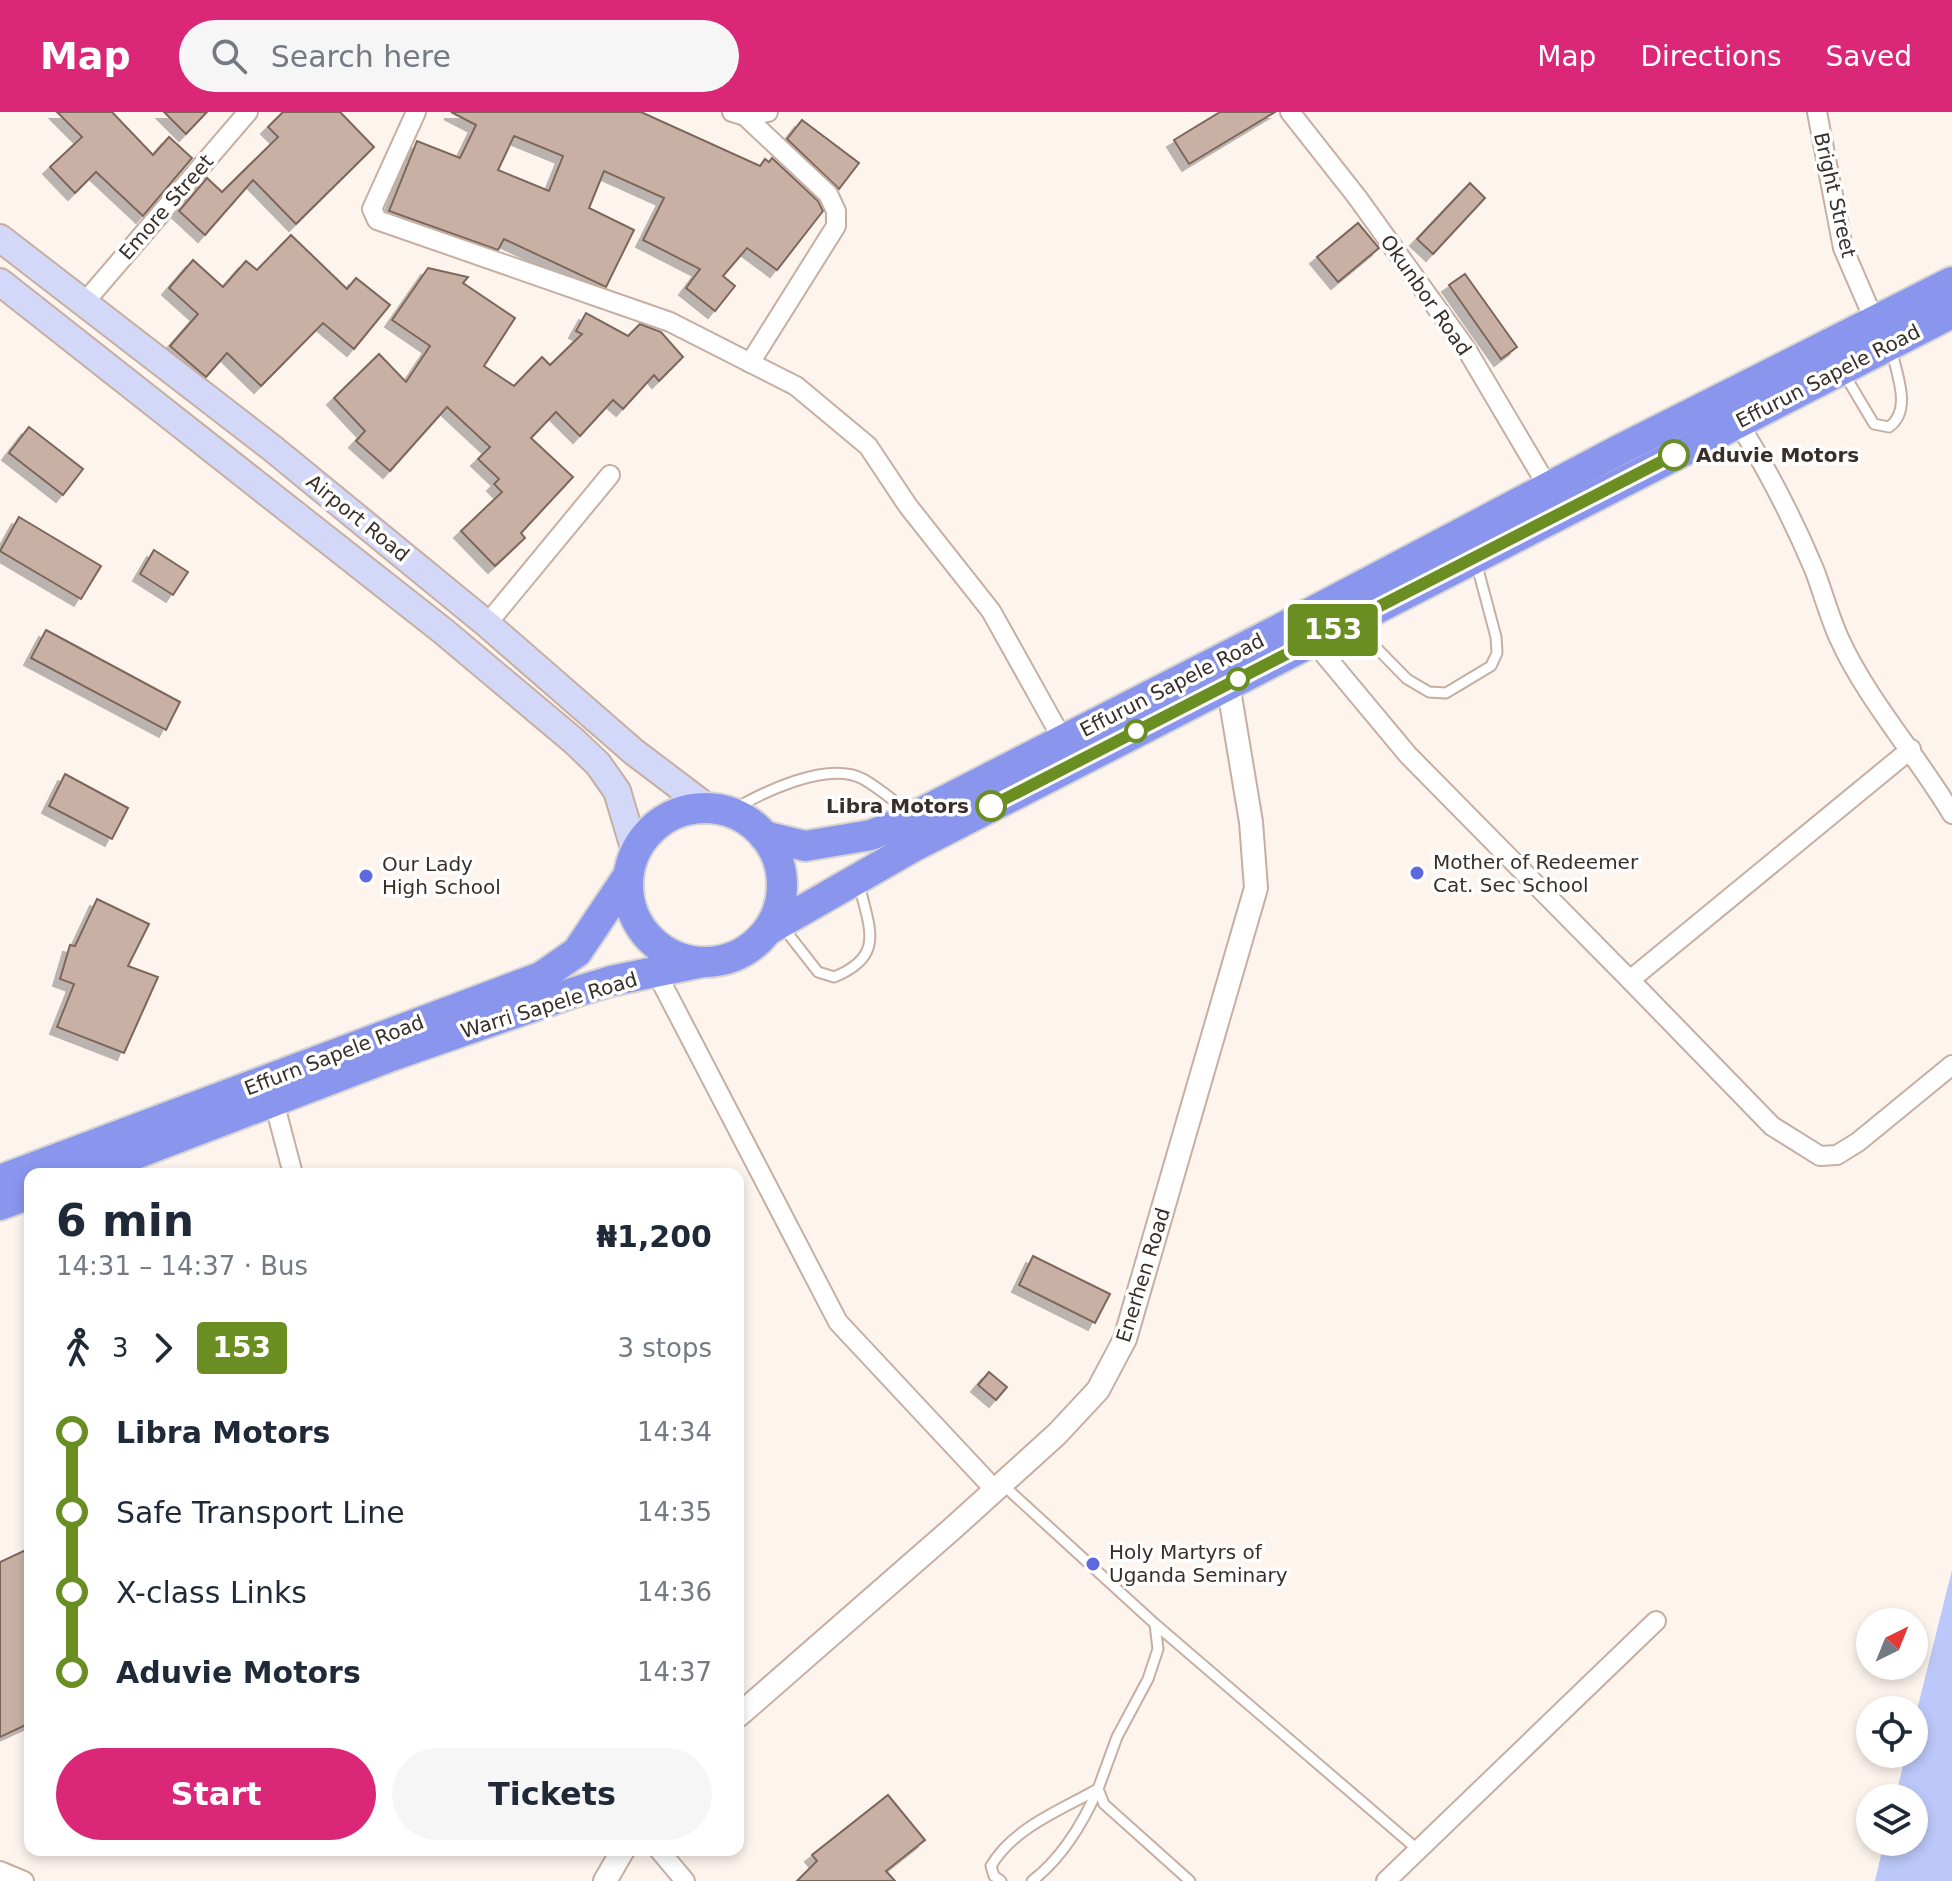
<!DOCTYPE html>
<html lang="en">
<head>
<meta charset="utf-8">
<style>
	:root { --surface:#fff; --page:#f6f6f7; --text:#1f2937; --muted:#747a83; --accent:#db2777 }
	body { margin:0; font-family:"DejaVu Sans",sans-serif; background:var(--page); color:var(--text); height:100vh; display:flex; flex-direction:column; font-size:30px; white-space:nowrap }
	* { box-sizing:border-box; margin:0 }
	p { font-size:26px; color:var(--muted) }
	.icon { flex:none; width:44px; height:44px; fill:none; stroke:currentColor; stroke-width:2; stroke-linecap:round; stroke-linejoin:round }
	.map { position:relative; flex:1; overflow:hidden }
	.panel { position:absolute; left:24px; top:1056px; width:720px; height:688px; display:flex; flex-direction:column; background:var(--surface); border-radius:16px; box-shadow:0 4px 12px #0003 }
	.panel>* { flex:none }
	.badge { padding:0 16px; border-radius:6px; font-size:28px; line-height:52px }
	.needle { width:52px; rotate:43deg }
	.buttons { position:absolute; left:1856px; top:1496px; display:grid; gap:16px }
	.buttons a { display:grid; place-items:center; width:72px; height:72px; border-radius:50%; background:var(--surface); box-shadow:0 4px 12px #0003; font-size:40px }
	.map>.badge { position:absolute; translate:-50% -50%; box-shadow:0 0 0 4px #fff }
	.legs { display:flex; align-items:center; gap:12px; height:88px; padding:0 32px; font-size:26px }
	.legs p { margin-inline-start:auto }
	.summary { display:flex; align-items:center; justify-content:space-between; height:136px; padding:0 32px }
	h1 { font-size:44px; font-weight:800; line-height:60px }
	.primary-button { display:flex; gap:16px; margin-top:auto; padding:16px 32px }
	.primary-button a { flex:1; height:92px; border-radius:48px; background:var(--accent); color:#fff; font-size:32px; font-weight:800; line-height:92px; text-align:center }
	.primary-button a+a { background:var(--page); color:var(--text) }
	ul { padding:0 32px; list-style:none }
	li { display:flex; align-items:center; gap:28px; height:80px; font-size:30px }
	li i { display:grid; place-items:center; width:12px; height:100%; margin:0 10px; background:currentColor }
	li i::after { content:''; width:20px; height:20px; margin:-10px; border:6px solid; border-radius:50%; background:var(--surface) }
	li p { margin-inline-start:auto }
	li:first-child i { background:linear-gradient(#0000 50%,currentColor 0) }
	li:last-child i { background:linear-gradient(currentColor 50%,#0000 0) }
	header { display:flex; align-items:center; gap:48px; box-sizing:border-box; height:112px; padding:0 40px; background:var(--accent); color:#fff }
	header strong { font-size:38px }
	nav { display:flex; gap:44px; margin-inline-start:auto; font-size:28px }
	.search { width:560px; height:72px; background:var(--page); display:flex; align-items:center; gap:20px; box-sizing:border-box; padding:0 28px; border-radius:44px; color:var(--muted); font-size:30px }
	.map>svg:first-child { display:block }
	.water { fill:#bcc8f9 }
	.building { fill:#c8b1a4; stroke:#7c665a; stroke-width:2; fill-rule:evenodd; filter:url(#shadow) }
	.lines { fill:none; stroke-linecap:round; stroke-linejoin:round }
	.service-casing { stroke:#c6afa2; stroke-width:13 }
	.minor-casing { stroke:#c6afa2; stroke-width:22 }
	.tertiary-casing { stroke:#c6afa2; stroke-width:26 }
	.secondary-casing { stroke:#c6afa2; stroke-width:30 }
	.trunk-casing { stroke:#d7d5d4; stroke-width:34 }
	.service { stroke:#fff; stroke-width:9 }
	.minor { stroke:#fff; stroke-width:18 }
	.tertiary { stroke:#fff; stroke-width:22 }
	.secondary { stroke:#d3d8f8; stroke-width:26 }
	.trunk { stroke:#8a96ee; stroke-width:30 }
	.line-1-casing { stroke:#fff; stroke-width:18 }
	.line-1 { stroke:#6b8e23; stroke-width:12 }
	.stop-1-dot { fill:#fff; stroke:#6b8e23; stroke-width:4 }
	.poi-dot { fill:#5c69e0; stroke:#fff; stroke-width:3 }
	.labels { text-anchor:middle; stroke-width:7; stroke-linejoin:round; paint-order:stroke }
	.street-label { font-size:20px; fill:#382f2a; stroke:#fff }
	.stop-label { font-size:20px; font-weight:bold; fill:#382f2a; stroke:#fff; text-anchor:start }
	.poi-label { font-size:20px; fill:#382f2a; stroke:#fff; text-anchor:start }
</style>
</head>
<body>
<header>
<strong>Map</strong>
<div class="search"><svg class="icon" aria-label="search" viewBox="0 0 24 24"><circle cx="10" cy="10" r="6"/><path d="M15 15l6 6"/></svg>Search here</div>
<nav><a>Map</a><a>Directions</a><a>Saved</a></nav>
</header>
<div class="map">
<svg width="1952" height="1769" viewBox="0 0 1952 1769">
	<defs>
		<filter id="shadow"><feDropShadow dx="-7" dy="7" stdDeviation="0" flood-color="#0004"/></filter>
	</defs>
	<rect width="100%" height="100%" fill="#fef4ee"/>
	<polygon class="water" points="1952,1458 1952,1769 1875,1769 1884,1730 1914,1730 1914,1686 1895,1686 1906,1642 1914,1642 1914,1610"/>
	<g class="building">
		<polygon points="57,0 112,0 153,43 169,25 192,46 143,104 96,60 75,81 50,55 82,25"/>
		<polygon points="164,0 207,0 186,22"/>
		<polygon points="283,0 340,0 374,35 296,112 253,68 205,123 179,99 207,66 222,80 278,25 268,15"/>
		<path d="M451 0H641L760 54 765 47 769 50 772 46 818 89 823 99 777 158 747 136 723 164 735 174 715 199 686 176 700 157 643 128 664 86 604 59 589 96 634 118 606 175 504 127 498 138 389 99 417 29 460 46 476 13ZM514 24 563 44 549 79 498 58Z"/>
		<polygon points="1220,0 1275,0 1189,52 1174,28"/>
		<polygon points="802,8 859,51 839,77 787,27"/>
		<polygon points="1470,71 1485,86 1433,142 1417,127"/>
		<polygon points="1358,111 1379,136 1338,170 1317,145"/>
		<polygon points="291,123 347,177 356,166 390,193 354,237 323,211 261,274 227,241 206,265 170,234 198,202 169,176 193,148 223,175 246,149 257,158"/>
		<polygon points="428,156 468,165 463,171 515,206 484,254 514,274 542,245 550,253 582,222 576,219 586,201 628,224 640,212 661,220 683,245 659,269 654,263 623,297 613,288 580,324 556,300 531,326 573,365 521,421 525,426 495,454 461,419 502,380 494,372 499,367 478,347 490,335 447,295 390,359 356,329 365,319 334,286 379,242 406,270 430,234 392,208"/>
		<polygon points="1465,162 1517,235 1501,247 1449,173"/>
		<polygon points="29,315 83,357 63,383 9,341"/>
		<polygon points="19,405 101,454 81,487 0,439"/>
		<polygon points="154,438 188,460 173,483 140,462"/>
		<polygon points="46,518 180,590 166,618 31,546"/>
		<polygon points="65,662 128,696 112,727 49,694"/>
		<polygon points="97,787 149,812 128,854 158,865 124,941 57,915 74,872 60,867 70,833 75,834"/>
		<polygon points="1033,1144 1110,1182 1095,1211 1019,1173"/>
		<polygon points="989,1260 1007,1275 996,1288 978,1273"/>
		<polygon points="30,1436 30,1611 0,1625 0,1450"/>
		<polygon points="888,1683 925,1728 886,1759 895,1769 797,1769 817,1749 812,1743"/>
	</g>
	<g class="lines">
		<g class="service-casing">
			<g id="service">
				<path d="M1843 260 1874 312 1889 315C1913 298 1896 261 1891 236"/>
				<polyline points="1355,514 1407,567 1429,580 1446,581 1491,554 1497,541 1496,525 1476,450"/>
				<path d="M729 700C761 681 827 648 863 667 879 676 894 689 908 700"/>
				<path d="M782 814 818 860 834 865C886 844 869 816 859 772"/>
				<polyline points="1002,1372 1155,1512 1417,1737"/>
				<polyline points="1155,1512 1158,1537 1148,1567 1117,1625 1098,1677 1104,1692 1190,1769"/>
				<path d="M1001 1769 994 1764 991 1754C1013 1716 1061 1698 1098 1677"/>
				<path d="M1032 1769C1062 1746 1083 1711 1098 1677"/>
			</g>
		</g>
		<g class="minor-casing">
			<g id="minor">
				<polyline points="416,0 372,97 377,108 670,210 796,274 868,334 908,394 991,499 1063,628"/>
				<polyline points="732,0 745,4 768,0"/>
				<polyline points="1290,0 1357,85 1467,238 1548,375"/>
				<polyline points="1817,0 1843,136 1875,210"/>
				<polyline points="745,4 828,82 836,99 836,114 750,251"/>
				<polyline points="84,191 248,0"/>
				<path d="M1738 310C1767 357 1793 407 1814 457 1823 480 1829 504 1839 526 1867 588 1917 643 1952 702"/>
				<polyline points="487,512 610,363"/>
				<polyline points="1313,529 1408,643 1630,868 1911,637"/>
				<polyline points="656,860 838,1210 995,1378"/>
				<polyline points="1630,868 1772,1014 1820,1044 1837,1043 1858,1030 1952,953"/>
				<polyline points="274,990 293,1062"/>
				<polyline points="659,1738 685,1769"/>
				<polyline points="0,1759 24,1769"/>
				<polyline points="1386,1769 1656,1509"/>
			</g>
		</g>
		<g class="tertiary-casing">
			<g id="tertiary">
				<polyline points="738,1604 952,1417 1057,1322 1098,1278 1125,1227 1256,776 1251,710 1228,572"/>
				<polyline points="605,1769 623,1738"/>
			</g>
		</g>
		<g class="secondary-casing">
			<g id="secondary">
				<polyline points="0,126 272,336 487,512 634,640 708,696"/>
				<polyline points="0,170 443,519 574,629 598,652 617,679 635,739"/>
			</g>
		</g>
		<g class="trunk-casing">
			<g id="trunk">
				<circle cx="705" cy="773" r="77"/>
				<polyline points="764,724 805,734 871,723 905,709 1276,519 1619,338 1952,170"/>
				<polyline points="768,818 911,736 1952,201"/>
				<polyline points="83,1062 394,943 575,880 611,869 703,850"/>
				<polyline points="0,1068 541,865 577,840 628,764"/>
				<polyline points="0,1093 30,1082"/>
			</g>
		</g>
		<use href="#service" class="service"/>
		<use href="#minor" class="minor"/>
		<use href="#tertiary" class="tertiary"/>
		<use href="#secondary" class="secondary"/>
		<use href="#trunk" class="trunk"/>
	</g>
	<g class="lines">
		<g class="line-1-casing">
			<polyline id="line-1" points="991,694 1674,343"/>
		</g>
		<use href="#line-1" class="line-1"/>
	</g>
	<g class="stop-1-dot">
		<circle cx="1674" cy="343" r="14"/>
		<circle cx="1238" cy="567" r="10"/>
		<circle cx="1136" cy="619" r="10"/>
		<circle cx="991" cy="694" r="14"/>
	</g>
	<g class="poi-dot">
		<circle cx="1417" cy="761" r="8"/>
		<circle cx="366" cy="764" r="8"/>
		<circle cx="1093" cy="1452" r="8"/>
	</g>
	<g class="labels">
		<g class="street-label">
			<text transform="translate(1835 83) rotate(77)" y="7">Bright Street</text>
			<text transform="translate(166 95) rotate(-49)" y="7">Emore Street</text>
			<text transform="translate(1426 183) rotate(55)" y="7">Okunbor Road</text>
			<text transform="translate(1828 264) rotate(-27)" y="7">Effurun Sapele Road</text>
			<text transform="translate(358 406) rotate(39)" y="7">Airport Road</text>
			<text transform="translate(1172 573) rotate(-27)" y="7">Effurun Sapele Road</text>
			<text transform="translate(549 893) rotate(-17)" y="7">Warri Sapele Road</text>
			<text transform="translate(334 943) rotate(-21)" y="7">Effurn Sapele Road</text>
			<text transform="translate(1143 1163) rotate(-73)" y="7">Enerhen Road</text>
		</g>
		<g class="stop-label">
			<text x="1696" y="350">Aduvie Motors</text>
			<text x="969" y="701" text-anchor="end">Libra Motors</text>
		</g>
		<g class="poi-label">
			<text x="1433" y="757">Mother of Redeemer<tspan x="1433" dy="23">Cat. Sec School</tspan></text>
			<text x="382" y="759">Our Lady<tspan x="382" dy="23">High School</tspan></text>
			<text x="1109" y="1447">Holy Martyrs of<tspan x="1109" dy="23">Uganda Seminary</tspan></text>
		</g>
	</g>
</svg>
<div class="buttons">
<a><svg class="needle" viewBox="-14 -14 28 28"><path d="M0-13l5 13h-10z" fill="#e53935"/><path d="M0 13l5-13h-10z" fill="#747a83"/></svg></a>
<a><svg class="icon" aria-label="locate" viewBox="0 0 24 24"><circle cx="12" cy="12" r="6"/><path d="M12 2v4M12 18v4M2 12h4M18 12h4"/></svg></a>
<a><svg class="icon" aria-label="layers" viewBox="0 0 24 24"><path d="M12 4l9 5-9 5-9-5zM3 14l9 5 9-5"/></svg></a>
</div>
<b class="badge" style="left:1333px;top:518px;background:#6b8e23;color:#fff">153</b>
<section class="panel">
<div class="summary"><div><h1>6 min</h1><p>14:31 – 14:37 · Bus</p></div><b>₦1,200</b></div>
<div class="legs"><svg class="icon" aria-label="walk" viewBox="0 0 24 24"><circle cx="13" cy="4" r="2"/><path d="M13 8l-2 6 4 7M11 14l-3 7M7 12l3-4h3l4 4"/></svg>3<svg class="icon" aria-label="forward" viewBox="0 0 24 24"><path d="M9 5l7 7-7 7"/></svg><b class="badge" style="background:#6b8e23;color:#fff">153</b><p>3 stops</p></div>
<ul>
<li><i style="color:#6b8e23"></i><b>Libra Motors</b><p>14:34</p></li>
<li><i style="color:#6b8e23"></i><span>Safe Transport Line</span><p>14:35</p></li>
<li><i style="color:#6b8e23"></i><span>X-class Links</span><p>14:36</p></li>
<li><i style="color:#6b8e23"></i><b>Aduvie Motors</b><p>14:37</p></li>
</ul>
<div class="primary-button"><a>Start</a><a>Tickets</a></div>
</section>
</div>
</body>
</html>
